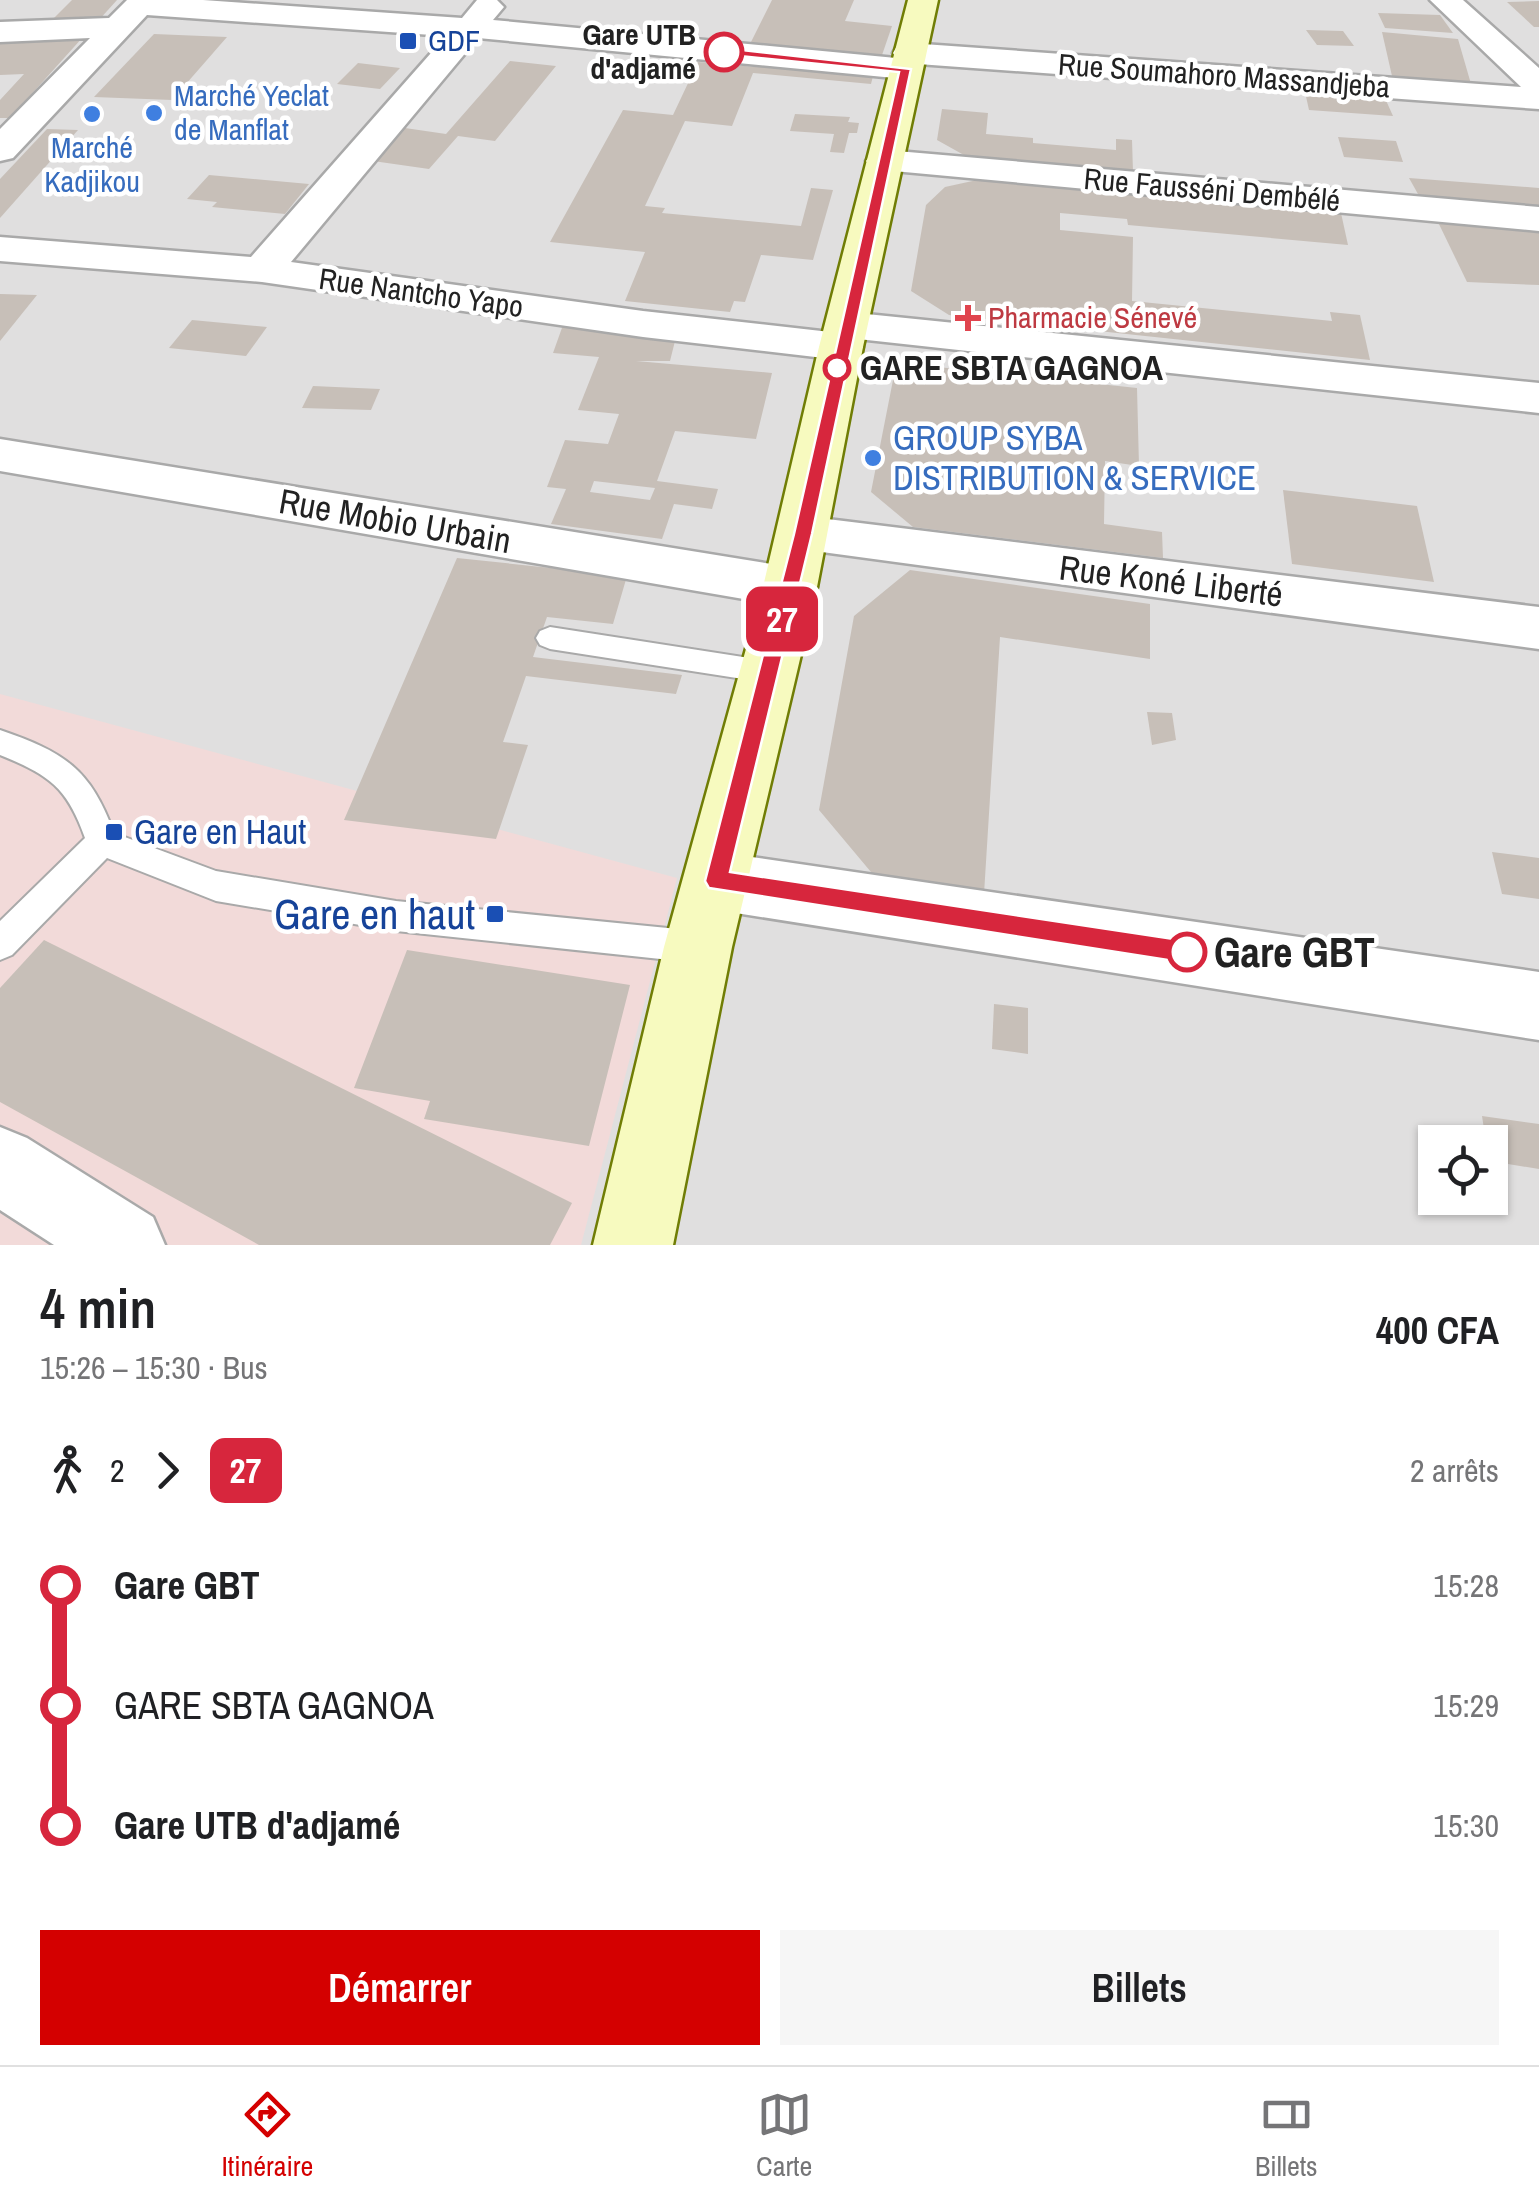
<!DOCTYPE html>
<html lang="fr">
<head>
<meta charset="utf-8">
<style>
	:root { --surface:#fff; --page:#f6f6f6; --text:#202124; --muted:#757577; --line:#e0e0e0; --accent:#d40000 }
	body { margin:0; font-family:"Archivo Narrow",sans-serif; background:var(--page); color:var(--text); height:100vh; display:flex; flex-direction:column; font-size:38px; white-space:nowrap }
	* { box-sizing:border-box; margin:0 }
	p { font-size:32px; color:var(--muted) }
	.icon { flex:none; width:55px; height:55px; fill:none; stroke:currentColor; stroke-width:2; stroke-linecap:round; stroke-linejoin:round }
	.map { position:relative; height:1245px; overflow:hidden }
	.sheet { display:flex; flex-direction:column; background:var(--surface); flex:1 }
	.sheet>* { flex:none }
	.badge { padding:0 20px; border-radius:15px; font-size:35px; line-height:65px }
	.buttons { position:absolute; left:1418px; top:1125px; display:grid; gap:20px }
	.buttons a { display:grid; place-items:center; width:90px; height:90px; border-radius:0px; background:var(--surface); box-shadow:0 2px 8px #0004; font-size:50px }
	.map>.badge { position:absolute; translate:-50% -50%; box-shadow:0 0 0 5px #fff }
	.legs { display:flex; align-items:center; gap:15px; height:110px; padding:0 40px; font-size:32px }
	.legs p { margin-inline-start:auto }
	.overview { display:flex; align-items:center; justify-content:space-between; height:170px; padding:0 40px }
	h1 { font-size:55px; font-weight:600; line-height:75px }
	.cta { display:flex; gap:20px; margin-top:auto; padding:20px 40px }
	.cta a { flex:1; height:115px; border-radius:0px; background:var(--accent); color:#fff; font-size:40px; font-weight:600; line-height:115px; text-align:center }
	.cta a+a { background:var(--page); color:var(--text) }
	ul { padding:0 40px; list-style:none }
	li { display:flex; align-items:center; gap:35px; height:120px; font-size:38px }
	li i { display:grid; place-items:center; width:15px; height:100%; margin:0 12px; background:currentColor }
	li i::after { content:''; width:25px; height:25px; margin:-12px; border:8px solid; border-radius:50%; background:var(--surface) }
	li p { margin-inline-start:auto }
	li:first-child i { background:linear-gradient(#0000 50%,currentColor 0) }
	li:last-child i { background:linear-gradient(currentColor 50%,#0000 0) }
	.tab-bar { display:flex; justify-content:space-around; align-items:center; height:140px; border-top:2px solid var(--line); background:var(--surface); font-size:28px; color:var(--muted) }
	.tab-bar a { display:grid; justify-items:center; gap:5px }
	.tab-bar .on { color:var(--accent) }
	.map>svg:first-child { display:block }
	.residential { fill:#e0dfdf; fill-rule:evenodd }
	.commercial { fill:#f2dad9 }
	.building { fill:#c7bfb8; fill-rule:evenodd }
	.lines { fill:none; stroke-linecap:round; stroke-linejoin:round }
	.lane-casing { stroke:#a9a9a9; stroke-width:4 }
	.street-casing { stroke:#a9a9a9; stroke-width:5 }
	.secondary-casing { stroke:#707d05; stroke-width:5 }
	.lane { fill:#fff; fill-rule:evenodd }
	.street { fill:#fff; fill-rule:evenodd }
	.secondary { fill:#f7fabf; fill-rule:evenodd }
	.line-1 { fill:#d7263d; stroke:#fff; stroke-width:2.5 }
	.transit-dot { fill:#1a4fb4; stroke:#fff; stroke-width:4 }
	.stop-1-dot { fill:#fff; stroke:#d7263d; stroke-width:5 }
	.shop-dot { fill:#3f7fe0; stroke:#fff; stroke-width:4 }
	.health-dot { fill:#e0444e; stroke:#fff; stroke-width:4 }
	.labels { text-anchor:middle; stroke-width:9; stroke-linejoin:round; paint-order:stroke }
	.far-stop-label { font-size:30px; font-weight:bold; fill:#222; stroke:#fff; text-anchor:end }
	.far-transit-label { font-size:30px; fill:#164399; stroke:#fff; text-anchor:start }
	.far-street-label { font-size:30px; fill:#222; stroke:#fff }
	.far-shop-label { font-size:30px; fill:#366cbe; stroke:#fff; text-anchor:start }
	.far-health-label { font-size:30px; fill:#be3a42; stroke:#fff; text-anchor:start }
	.stop-label { font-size:35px; font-weight:bold; fill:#222; stroke:#fff; text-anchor:start }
	.shop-label { font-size:35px; fill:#366cbe; stroke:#fff; text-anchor:start }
	.street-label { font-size:35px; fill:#222; stroke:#fff }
	.transit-label { font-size:35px; fill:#164399; stroke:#fff; text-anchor:start }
	.near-transit-label { font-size:42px; fill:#164399; stroke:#fff; text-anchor:end }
	.near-stop-label { font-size:42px; font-weight:bold; fill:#222; stroke:#fff; text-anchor:start }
</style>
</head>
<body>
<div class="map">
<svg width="1539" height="1245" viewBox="0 0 1539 1245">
	<rect width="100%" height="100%" fill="#f2efe9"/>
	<path class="residential" d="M0 0H1539V1245H0ZM1435 1142H1490V1198H1435Z"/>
	<polygon class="commercial" points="0,694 677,878 581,1245 0,1245"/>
	<g class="building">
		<polygon points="72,0 117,0 98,21 52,20"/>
		<polygon points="772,0 854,0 845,21 892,26 881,58 749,46"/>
		<polygon points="1539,1 1539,27 1534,27 1507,2"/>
		<polygon points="1378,13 1440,15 1453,33 1385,28"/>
		<polygon points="1306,30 1343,31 1354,46 1317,45"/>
		<polygon points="1382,32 1458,39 1471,84 1392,76"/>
		<polygon points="154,34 227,37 172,100 94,97"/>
		<polygon points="83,37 10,118 0,118 0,100 24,74 0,75 0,38"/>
		<polygon points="510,61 556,66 495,141 458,136 429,169 373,161 405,128 446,134"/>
		<polygon points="698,62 756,67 758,62 874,72 871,84 753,73 732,126 685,121 645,206 665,208 662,213 801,226 811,188 833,190 813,260 761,255 745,302 734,301 730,312 625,301 645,252 550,242 623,110 673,115"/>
		<polygon points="358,63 400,68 380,89 337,84"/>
		<polygon points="1305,92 1384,96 1393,116 1309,110"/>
		<polygon points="942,109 988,113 986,134 1033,138 1033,143 1116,150 1116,139 1132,140 1133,172 971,159 937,140"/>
		<polygon points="795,114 850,117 848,122 859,123 857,133 849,133 844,153 830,152 834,134 790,131"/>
		<polygon points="47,129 78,130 0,218 0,179"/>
		<polygon points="1338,137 1396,141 1403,162 1344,157"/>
		<polygon points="209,175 309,184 285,214 212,207 217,202 187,199"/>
		<polygon points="1409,178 1539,188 1539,213 1423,203"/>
		<polygon points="977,180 1341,213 1348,245 1128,225 1127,219 1060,213 1060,230 1133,237 1132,301 1332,321 1330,312 1360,315 1370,360 949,315 911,291 926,205 945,187"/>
		<polygon points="1437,220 1539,225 1539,285 1467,282"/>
		<polygon points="0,294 37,295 0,341"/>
		<polygon points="192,320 267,327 246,356 169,348"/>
		<path d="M563 325 677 333 670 361H636L772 373 756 439 675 431 657 481 718 489 712 509 674 504 662 539 551 524 566 489 547 487 565 440 608 444 619 414 578 410 599 357 553 353ZM594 481 655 488 650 500 590 492Z"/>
		<polygon points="919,365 1137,388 1139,466 1105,461 1104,524 1162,532 1163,558 913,527 871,492 894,375"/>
		<polygon points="313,386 380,389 371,410 302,408"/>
		<polygon points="1283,490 1417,506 1434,582 1292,564"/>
		<polygon points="457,558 627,576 613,624 547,617 533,657 682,675 676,694 526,676 503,742 528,745 496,839 344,820"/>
		<polygon points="910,570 1150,604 1150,659 1000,637 984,894 876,878 819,810 854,616"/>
		<polygon points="1147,712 1172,713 1176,740 1152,745"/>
		<polygon points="1492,852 1539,858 1539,899 1502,894"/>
		<polygon points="44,940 572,1203 550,1245 259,1245 0,1102 0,988"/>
		<polygon points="407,950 630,985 589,1146 424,1119 430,1101 354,1088"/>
		<polygon points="994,1004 1028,1008 1028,1054 992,1049"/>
		<polygon points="1482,1116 1539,1124 1539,1169 1490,1161 1490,1142 1486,1142"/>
	</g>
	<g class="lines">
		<g class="lane-casing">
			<g id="lane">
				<polygon points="550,627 769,661 779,664 783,672 779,680 769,683 550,649 540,645 536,638 540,631"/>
				<path d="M0 730C64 752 90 768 114 833L216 871 396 901 698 931 710 936 715 947 710 958 698 963 396 931 216 901 107 858 12 955 0 960V921L85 838C67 787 49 775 0 755Z"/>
			</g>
		</g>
		<g class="street-casing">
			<g id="street">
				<polygon points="127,0 203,0 462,18 477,0 497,0 504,7 493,20 896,58 893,53 897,46 909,43 1521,87 1430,0 1463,0 1539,68 1539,109 918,64 922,69 917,76 905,79 478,38 291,262 643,311 830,332 825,325 832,316 847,312 1539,383 1539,413 858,339 863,347 857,357 841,360 643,337 262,282 0,261 0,237 251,257 446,36 147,15 13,158 0,161 0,129 90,38 0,42 0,22 109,18"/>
				<polygon points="885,150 1539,207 1539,231 872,169 866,161 872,153"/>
				<polygon points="0,439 790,567 809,573 817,587 809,601 790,607 0,471"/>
				<polygon points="803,516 1539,607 1539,649 785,547 777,534 785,521"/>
				<polygon points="717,852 1539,972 1539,1040 717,910 694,902 684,881 694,860"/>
				<polygon points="0,1127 27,1138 153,1217 165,1245 54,1245 0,1210"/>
			</g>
		</g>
		<g class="secondary-casing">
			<polygon id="secondary" points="908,0 938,0 863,347 817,587 732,947 673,1245 593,1245 664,947 763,587 819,347"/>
		</g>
		<use href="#lane" class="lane"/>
		<use href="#street" class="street"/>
		<use href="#secondary" class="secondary"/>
	</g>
	<polygon class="line-1" points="724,48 911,69 812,534 730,872 1187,941 1195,944 1199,952 1195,960 1187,963 709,888 705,881 794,534 899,72 720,54"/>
	<g class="transit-dot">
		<rect x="398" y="31" width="20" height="20" rx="5"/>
		<rect x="104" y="822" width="20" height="20" rx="5"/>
		<rect x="485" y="904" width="20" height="20" rx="5"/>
	</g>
	<g class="stop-1-dot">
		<circle cx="724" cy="52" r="18"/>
		<circle cx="837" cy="368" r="12"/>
		<circle cx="1187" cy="952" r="18"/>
	</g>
	<g class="shop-dot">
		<circle cx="154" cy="113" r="10"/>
		<circle cx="92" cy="114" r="10"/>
		<circle cx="873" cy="458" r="10"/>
	</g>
	<path class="health-dot" d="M963 303h10v10h10v10h-10v10h-10v-10h-10v-10h10z"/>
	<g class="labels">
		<g class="far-stop-label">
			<text x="696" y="45">Gare UTB<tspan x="696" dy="34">d'adjamé</tspan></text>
		</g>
		<g class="far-transit-label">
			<text x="428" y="51">GDF</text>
		</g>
		<g class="far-street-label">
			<text transform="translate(1224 76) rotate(4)" y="10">Rue Soumahoro Massandjeba</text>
			<text transform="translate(1212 190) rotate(5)" y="10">Rue Fausséni Dembélé</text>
			<text transform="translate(421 293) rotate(8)" y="10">Rue Nantcho Yapo</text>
		</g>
		<g class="far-shop-label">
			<text x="174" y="106">Marché Yeclat<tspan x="174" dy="34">de Manflat</tspan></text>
			<text x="92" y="158" text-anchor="middle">Marché<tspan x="92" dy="34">Kadjikou</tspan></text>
		</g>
		<g class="far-health-label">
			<text x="988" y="328">Pharmacie Sénevé</text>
		</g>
		<g class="stop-label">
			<text x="860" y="380">GARE SBTA GAGNOA</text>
		</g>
		<g class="shop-label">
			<text x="893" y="450">GROUP SYBA<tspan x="893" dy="40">DISTRIBUTION &amp; SERVICE</tspan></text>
		</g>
		<g class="street-label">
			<text transform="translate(395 521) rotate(10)" y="12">Rue Mobio Urbain</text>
			<text transform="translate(1171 581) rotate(7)" y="12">Rue Koné Liberté</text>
		</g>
		<g class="transit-label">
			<text x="134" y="844">Gare en Haut</text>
		</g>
		<g class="near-transit-label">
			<text x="475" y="929">Gare en haut</text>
		</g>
		<g class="near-stop-label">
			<text x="1214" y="967">Gare GBT</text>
		</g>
	</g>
</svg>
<div class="buttons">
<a><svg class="icon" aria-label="locate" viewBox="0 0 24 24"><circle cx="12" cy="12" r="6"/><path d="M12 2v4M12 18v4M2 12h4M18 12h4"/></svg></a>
</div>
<b class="badge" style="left:782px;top:619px;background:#d7263d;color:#fff">27</b>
</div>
<section class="sheet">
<div class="overview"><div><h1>4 min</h1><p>15:26 – 15:30 · Bus</p></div><b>400 CFA</b></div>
<div class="legs"><svg class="icon" aria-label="walk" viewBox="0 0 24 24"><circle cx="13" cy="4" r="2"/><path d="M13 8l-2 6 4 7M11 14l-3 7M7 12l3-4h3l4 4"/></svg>2<svg class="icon" aria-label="forward" viewBox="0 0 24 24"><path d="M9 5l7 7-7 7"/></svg><b class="badge" style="background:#d7263d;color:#fff">27</b><p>2 arrêts</p></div>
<ul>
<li><i style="color:#d7263d"></i><b>Gare GBT</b><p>15:28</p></li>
<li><i style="color:#d7263d"></i><span>GARE SBTA GAGNOA</span><p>15:29</p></li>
<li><i style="color:#d7263d"></i><b>Gare UTB d'adjamé</b><p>15:30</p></li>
</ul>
<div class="cta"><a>Démarrer</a><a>Billets</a></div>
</section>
<nav class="tab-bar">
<a class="on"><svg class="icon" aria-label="directions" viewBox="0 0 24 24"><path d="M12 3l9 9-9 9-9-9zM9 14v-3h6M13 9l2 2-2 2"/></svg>Itinéraire</a>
<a><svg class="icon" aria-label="map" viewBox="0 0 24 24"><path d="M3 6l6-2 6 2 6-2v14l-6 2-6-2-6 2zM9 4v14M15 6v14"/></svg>Carte</a>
<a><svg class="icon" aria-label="tickets" viewBox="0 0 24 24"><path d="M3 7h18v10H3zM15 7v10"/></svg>Billets</a>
</nav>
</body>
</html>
